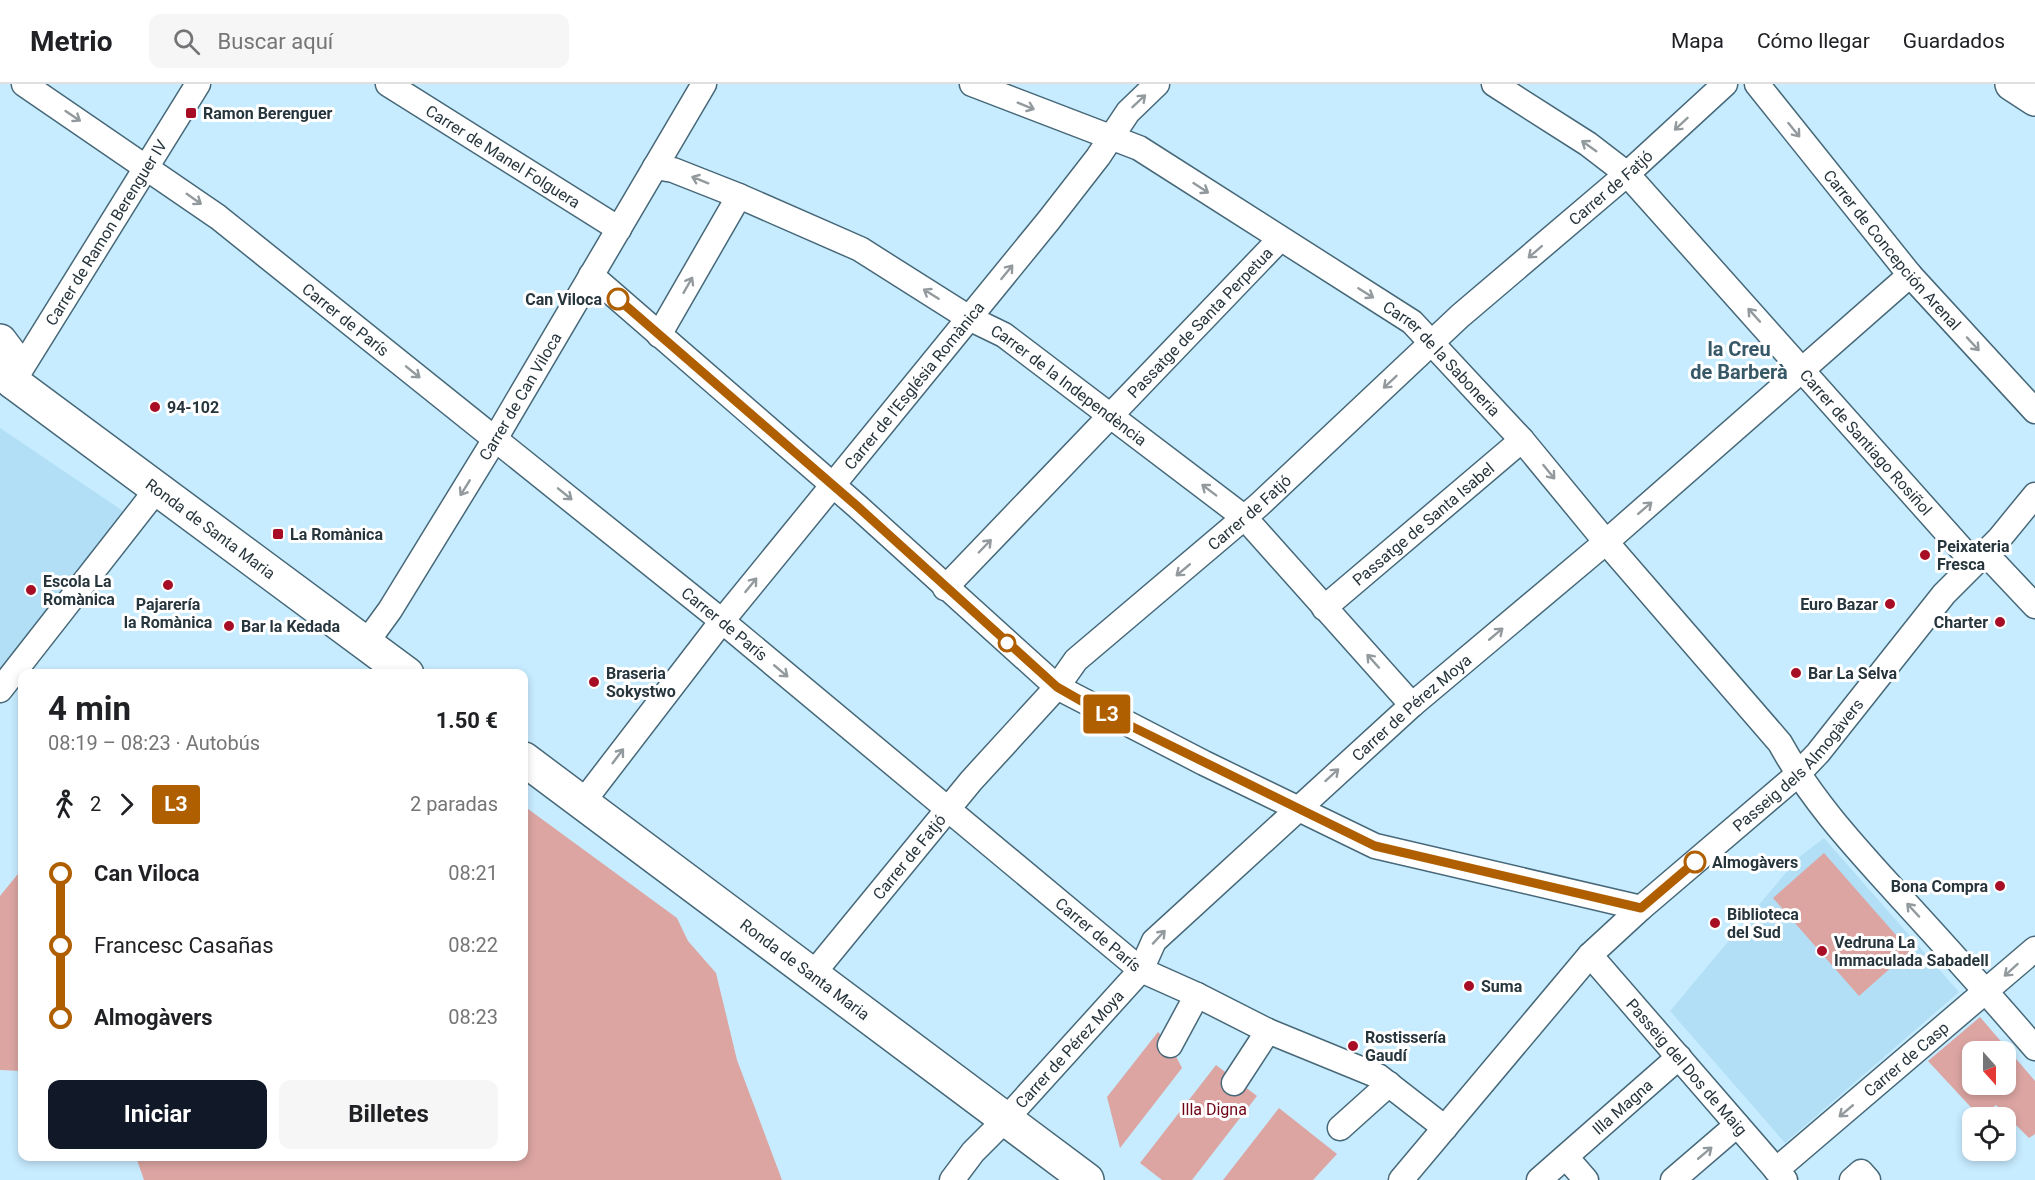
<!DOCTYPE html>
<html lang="es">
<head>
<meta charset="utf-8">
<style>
	:root { --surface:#fff; --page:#f6f6f6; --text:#202124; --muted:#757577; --line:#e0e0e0; --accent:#111827 }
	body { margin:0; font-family:Roboto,sans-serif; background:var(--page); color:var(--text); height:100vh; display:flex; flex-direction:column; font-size:22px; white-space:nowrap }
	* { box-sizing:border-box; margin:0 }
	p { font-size:20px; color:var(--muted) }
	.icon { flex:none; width:33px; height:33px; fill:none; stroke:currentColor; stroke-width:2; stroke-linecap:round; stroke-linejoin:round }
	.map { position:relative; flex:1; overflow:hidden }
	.sheet { position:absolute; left:18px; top:585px; width:510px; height:492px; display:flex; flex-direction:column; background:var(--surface); border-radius:12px; box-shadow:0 3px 9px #0003 }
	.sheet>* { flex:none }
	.badge { padding:0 12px; border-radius:4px; font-size:21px; line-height:39px }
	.needle { width:39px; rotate:159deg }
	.controls { position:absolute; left:1962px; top:957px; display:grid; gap:12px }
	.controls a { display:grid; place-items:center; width:54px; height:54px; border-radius:12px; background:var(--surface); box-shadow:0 3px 9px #0003; font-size:30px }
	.map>.badge { position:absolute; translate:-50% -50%; box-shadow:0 0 0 3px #fff }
	.legs { display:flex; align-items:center; gap:9px; height:66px; padding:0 30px; font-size:20px }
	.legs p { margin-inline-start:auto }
	.summary { display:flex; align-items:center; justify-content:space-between; height:102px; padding:0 30px }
	h1 { font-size:33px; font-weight:700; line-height:45px }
	.button { display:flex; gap:12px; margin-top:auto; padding:12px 30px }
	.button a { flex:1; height:69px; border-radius:12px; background:var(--accent); color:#fff; font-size:24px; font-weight:700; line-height:69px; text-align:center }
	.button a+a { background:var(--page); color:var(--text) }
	ul { padding:0 30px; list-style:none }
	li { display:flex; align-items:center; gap:21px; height:72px; font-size:22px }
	li i { display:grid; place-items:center; width:9px; height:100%; margin:0 8px; background:currentColor }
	li i::after { content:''; width:15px; height:15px; margin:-8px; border:4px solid; border-radius:50%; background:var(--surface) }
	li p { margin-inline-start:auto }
	li:first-child i { background:linear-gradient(#0000 50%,currentColor 0) }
	li:last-child i { background:linear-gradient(currentColor 50%,#0000 0) }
	header { display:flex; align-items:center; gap:36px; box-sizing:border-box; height:84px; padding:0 30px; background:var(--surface); border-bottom:2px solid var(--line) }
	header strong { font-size:28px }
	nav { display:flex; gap:33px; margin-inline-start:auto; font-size:21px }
	.search { width:420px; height:54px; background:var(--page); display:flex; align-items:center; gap:15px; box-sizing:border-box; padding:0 21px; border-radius:12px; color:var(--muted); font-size:22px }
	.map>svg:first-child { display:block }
	.built { fill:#b2dff5 }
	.green { fill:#dca5a2; fill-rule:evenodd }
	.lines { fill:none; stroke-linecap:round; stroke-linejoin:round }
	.street-casing { stroke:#476878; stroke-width:27 }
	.secondary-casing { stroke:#476878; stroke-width:36 }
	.primary-casing { stroke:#476878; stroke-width:36 }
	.street { stroke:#fff; stroke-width:24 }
	.secondary { stroke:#fff; stroke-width:33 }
	.primary { stroke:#fff; stroke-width:33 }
	.oneway { stroke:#939a9e }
	.line-1-casing { stroke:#fff; stroke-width:14 }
	.line-1 { stroke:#b05f00; stroke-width:9 }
	.poi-dot { fill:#a70e26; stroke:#fff; stroke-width:2 }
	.stop-1-dot { fill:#fff; stroke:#b05f00; stroke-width:3 }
	.labels { text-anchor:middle; stroke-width:6; stroke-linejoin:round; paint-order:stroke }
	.poi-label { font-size:16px; font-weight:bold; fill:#27353d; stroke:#fff; text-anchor:start }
	.street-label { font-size:16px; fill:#27353d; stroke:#fff }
	.stop-label { font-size:16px; font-weight:bold; fill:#27353d; stroke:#fff; text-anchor:end }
	.park-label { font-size:16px; fill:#6f0416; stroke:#fff }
	.quarter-label { font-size:20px; font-weight:bold; fill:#375867; stroke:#fff }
</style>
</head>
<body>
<header>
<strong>Metrio</strong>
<div class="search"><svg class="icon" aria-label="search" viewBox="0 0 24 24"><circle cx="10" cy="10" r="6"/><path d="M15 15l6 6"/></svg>Buscar aquí</div>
<nav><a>Mapa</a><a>Cómo llegar</a><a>Guardados</a></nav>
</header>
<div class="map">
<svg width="2035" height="1096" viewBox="0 0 2035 1096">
	<rect width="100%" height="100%" fill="#c7ecff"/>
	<g class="built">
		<polygon points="0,344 123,427 0,586"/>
		<polygon points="1824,754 1959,908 1785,1059 1670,927 1799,773"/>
	</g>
	<g class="green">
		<polygon points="524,722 677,834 688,857 716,889 737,976 782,1096 144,1096 136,1073 524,1072"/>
		<polygon points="1824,769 1910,867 1859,912 1773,814"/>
		<polygon points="22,785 22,987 0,986 0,812"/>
		<path d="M1980 933 2035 997V1050L2029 1054 1996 1021 1980 1033 1928 977ZM1972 968H2006V1000H1972Z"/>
		<polygon points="1158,948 1170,961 1182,984 1120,1064 1107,1013"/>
		<polygon points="1216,981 1257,1012 1192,1096 1162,1096 1140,1079"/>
		<polygon points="1279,1024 1337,1070 1313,1096 1223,1096"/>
	</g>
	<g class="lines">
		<g class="street-casing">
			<g id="street">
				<path id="s1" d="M24 0 218 133 722 537 1141 886 1197 911 1268 947 1378 992 1445 1044"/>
				<path id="s2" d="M388 0 619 145"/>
				<path id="s3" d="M972 0 1139 64 1412 238 1522 356 1606 458 1780 659C1813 719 1858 766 1904 817 1948 865 1992 914 2035 964"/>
				<path id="s4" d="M1494 0 1588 60 1627 90 1974 479"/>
				<path id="s5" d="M1757 0 1910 191 2035 327"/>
				<path id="s6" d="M655 83 673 86 739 112 860 165 969 234 1004 251 1245 434 1412 621"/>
				<polyline points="591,191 857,422 1057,603 1204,679 1375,762 1641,824"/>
				<polyline points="659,251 739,112"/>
				<path id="s7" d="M13 298 198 0"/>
				<polyline points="1985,469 2035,522"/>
				<path id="s8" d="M945 504 1280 155"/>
				<path id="s9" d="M1324 524 1522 356"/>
				<path id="s10" d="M366 559 390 526 495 355 704 0"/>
				<polyline points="0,606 158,404"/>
				<path id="s11" d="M583 718 722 537 1049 136 1098 73 1128 28 1157 0"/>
				<path id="s12" d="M1590 871 1785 1096"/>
				<path id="s13" d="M812 891 971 697 1057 603 1076 576 1259 421 1460 232 1627 90 1725 0"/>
				<polyline points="1170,961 1197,911"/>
				<polyline points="1234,999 1268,947"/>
				<polyline points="1340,1044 1389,1000"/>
				<polyline points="1566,1073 1586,1096"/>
				<path id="s14" d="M1776 1086 2035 865"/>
				<path id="s15" d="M952 1096 973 1068 1006 1035 1141 886 1154 857 1412 621 1606 458 1910 191"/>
				<path id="s16" d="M1401 1096 1590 871 1641 824 1797 691 1818 669 1944 510 1999 455 2035 411"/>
				<path id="s17" d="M1539 1096 1679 973"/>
				<polyline points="1673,1096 1737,1041"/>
				<polyline points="1852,1096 1861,1088 1868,1096"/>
			</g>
		</g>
		<g class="secondary-casing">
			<g id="secondary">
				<polyline points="0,257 12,273 13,298"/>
				<path id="s18" d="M13 298 407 590"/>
				<path id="s19" d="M524 675 1087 1096"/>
			</g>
		</g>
		<g class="primary-casing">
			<polyline id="primary" points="2012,0 2035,15"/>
		</g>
		<use href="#street" class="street"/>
		<use href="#secondary" class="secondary"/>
		<use href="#primary" class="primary"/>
	</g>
	<defs><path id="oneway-shaft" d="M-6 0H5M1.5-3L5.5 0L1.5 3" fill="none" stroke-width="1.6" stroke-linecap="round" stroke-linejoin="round" transform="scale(1.5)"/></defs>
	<g class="oneway">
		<use href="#oneway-shaft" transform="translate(1139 17) rotate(-43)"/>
		<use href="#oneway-shaft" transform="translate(1026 22) rotate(22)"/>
		<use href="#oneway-shaft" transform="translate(73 32) rotate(34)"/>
		<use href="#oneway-shaft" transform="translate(1681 40) rotate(137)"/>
		<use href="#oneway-shaft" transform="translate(1794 46) rotate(51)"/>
		<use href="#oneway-shaft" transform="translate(1589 62) rotate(-145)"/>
		<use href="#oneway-shaft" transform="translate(700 96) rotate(-158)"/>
		<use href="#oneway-shaft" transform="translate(1201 104) rotate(33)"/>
		<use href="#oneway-shaft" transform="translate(194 115) rotate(35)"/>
		<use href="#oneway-shaft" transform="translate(1535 168) rotate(139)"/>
		<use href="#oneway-shaft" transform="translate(1007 188) rotate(-51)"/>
		<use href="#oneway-shaft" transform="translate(688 201) rotate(-60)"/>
		<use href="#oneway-shaft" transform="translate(1366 209) rotate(32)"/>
		<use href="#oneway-shaft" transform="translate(931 210) rotate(-148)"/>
		<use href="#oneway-shaft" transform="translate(1754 231) rotate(-132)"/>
		<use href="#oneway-shaft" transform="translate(1973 260) rotate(47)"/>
		<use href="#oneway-shaft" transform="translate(413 288) rotate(39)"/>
		<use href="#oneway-shaft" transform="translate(1390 298) rotate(137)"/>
		<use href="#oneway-shaft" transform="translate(1549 388) rotate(51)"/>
		<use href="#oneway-shaft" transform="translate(465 404) rotate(122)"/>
		<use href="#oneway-shaft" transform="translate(1209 406) rotate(-143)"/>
		<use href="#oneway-shaft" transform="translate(565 410) rotate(39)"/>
		<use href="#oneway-shaft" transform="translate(1645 424) rotate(-41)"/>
		<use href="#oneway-shaft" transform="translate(985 462) rotate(-46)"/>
		<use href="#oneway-shaft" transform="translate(1183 486) rotate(140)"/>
		<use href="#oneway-shaft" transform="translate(751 501) rotate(-51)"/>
		<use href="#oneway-shaft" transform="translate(1496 550) rotate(-40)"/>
		<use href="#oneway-shaft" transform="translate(1373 577) rotate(-132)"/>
		<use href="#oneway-shaft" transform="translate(781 587) rotate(40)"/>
		<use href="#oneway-shaft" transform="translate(618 672) rotate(-53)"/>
		<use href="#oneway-shaft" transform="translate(1332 691) rotate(-42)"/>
		<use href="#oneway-shaft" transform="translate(1913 826) rotate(-133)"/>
		<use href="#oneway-shaft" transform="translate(1159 853) rotate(-47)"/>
		<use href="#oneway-shaft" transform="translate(2011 886) rotate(138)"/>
		<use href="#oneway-shaft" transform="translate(1846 1027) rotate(140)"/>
		<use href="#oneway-shaft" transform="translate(1705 1069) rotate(-40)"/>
	</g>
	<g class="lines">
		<g class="line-1-casing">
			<polyline id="line-1" points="618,215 857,422 1057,603 1092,623 1375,762 1641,824 1695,778"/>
		</g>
		<use href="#line-1" class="line-1"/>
	</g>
	<g class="poi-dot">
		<rect x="185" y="23" width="12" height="12" rx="3"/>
		<circle cx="155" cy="323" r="6"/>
		<rect x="272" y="444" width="12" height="12" rx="3"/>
		<circle cx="1925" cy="471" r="6"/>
		<circle cx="168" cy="501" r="6"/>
		<circle cx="31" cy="506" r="6"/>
		<circle cx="1890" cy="520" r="6"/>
		<circle cx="2000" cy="538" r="6"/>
		<circle cx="229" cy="542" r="6"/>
		<circle cx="1796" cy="589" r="6"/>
		<circle cx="594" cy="598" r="6"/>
		<circle cx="2000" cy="802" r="6"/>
		<circle cx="1715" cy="839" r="6"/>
		<circle cx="1822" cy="867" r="6"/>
		<circle cx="1469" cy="902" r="6"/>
		<circle cx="1353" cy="962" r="6"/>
	</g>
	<g class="stop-1-dot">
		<circle cx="618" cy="215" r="10"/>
		<circle cx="1007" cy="559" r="8"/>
		<circle cx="1695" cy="778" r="10"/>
	</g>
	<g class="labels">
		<g class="poi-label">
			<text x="203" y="35">Ramon Berenguer</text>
			<text x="167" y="329">94-102</text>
			<text x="290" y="456">La Romànica</text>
			<text x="1937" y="468">Peixateria<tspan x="1937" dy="18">Fresca</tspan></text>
			<text x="43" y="503">Escola La<tspan x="43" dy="18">Romànica</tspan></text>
			<text x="168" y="526" text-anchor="middle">Pajarería<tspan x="168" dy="18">la Romànica</tspan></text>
			<text x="1878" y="526" text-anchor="end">Euro Bazar</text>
			<text x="1988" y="544" text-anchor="end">Charter</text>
			<text x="241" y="548">Bar la Kedada</text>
			<text x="606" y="595">Braseria<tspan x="606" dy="18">Sokystwo</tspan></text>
			<text x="1808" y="595">Bar La Selva</text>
			<text x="1988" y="808" text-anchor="end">Bona Compra</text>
			<text x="1727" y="836">Biblioteca<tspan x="1727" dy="18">del Sud</tspan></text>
			<text x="1834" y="864">Vedruna La<tspan x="1834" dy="18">Immaculada Sabadell</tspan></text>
			<text x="1481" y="908">Suma</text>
			<text x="1365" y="959">Rostissería<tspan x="1365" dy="18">Gaudí</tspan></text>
		</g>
		<g class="street-label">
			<text dy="6" stroke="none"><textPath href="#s2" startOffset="136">Carrer de Manel Folguera</textPath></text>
			<text dy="6" stroke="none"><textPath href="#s13" startOffset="1125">Carrer de Fatjó</textPath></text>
			<text dy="6" stroke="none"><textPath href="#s7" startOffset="176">Carrer de Ramon Berenguer IV</textPath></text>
			<text dy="6" stroke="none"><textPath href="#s5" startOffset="214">Carrer de Concepción Arenal</textPath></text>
			<text dy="6" stroke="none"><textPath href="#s1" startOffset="399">Carrer de París</textPath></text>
			<text dy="6" stroke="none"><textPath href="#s8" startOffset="368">Passatge de Santa Perpetua</textPath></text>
			<text dy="6" stroke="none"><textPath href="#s3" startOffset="549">Carrer de la Saboneria</textPath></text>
			<text dy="6" stroke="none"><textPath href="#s11" startOffset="532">Carrer de l'Església Romànica</textPath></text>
			<text dy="6" stroke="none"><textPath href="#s6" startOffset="471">Carrer de la Independència</textPath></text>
			<text dy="6" stroke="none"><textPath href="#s10" startOffset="291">Carrer de Can Viloca</textPath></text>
			<text dy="6" stroke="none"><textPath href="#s4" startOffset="520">Carrer de Santiago Rosiñol</textPath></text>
			<text dy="6" stroke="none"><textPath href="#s13" startOffset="639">Carrer de Fatjó</textPath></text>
			<text dy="6" stroke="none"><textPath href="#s9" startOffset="130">Passatge de Santa Isabel</textPath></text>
			<text dy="6" stroke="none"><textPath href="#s18" startOffset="246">Ronda de Santa Maria</textPath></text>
			<text dy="6" stroke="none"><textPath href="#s1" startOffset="885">Carrer de París</textPath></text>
			<text dy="6" stroke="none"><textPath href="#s15" startOffset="662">Carrer de Pérez Moya</textPath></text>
			<text dy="6" stroke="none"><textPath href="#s16" startOffset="576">Passeig dels Almogàvers</textPath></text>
			<text dy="6" stroke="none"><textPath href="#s13" startOffset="153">Carrer de Fatjó</textPath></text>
			<text dy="6" stroke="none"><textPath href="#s1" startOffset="1371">Carrer de París</textPath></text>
			<text dy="6" stroke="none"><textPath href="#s19" startOffset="351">Ronda de Santa Maria</textPath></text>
			<text dy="6" stroke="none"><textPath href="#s15" startOffset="176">Carrer de Pérez Moya</textPath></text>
			<text dy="6" stroke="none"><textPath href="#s14" startOffset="171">Carrer de Casp</textPath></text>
			<text dy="6" stroke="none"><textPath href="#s12" startOffset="148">Passeig del Dos de Maig</textPath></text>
			<text dy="6" stroke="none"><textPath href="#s17" startOffset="111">Illa Magna</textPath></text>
		</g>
		<g class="stop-label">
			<text x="602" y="221">Can Viloca</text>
			<text x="1712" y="784" text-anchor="start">Almogàvers</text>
		</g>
		<g class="park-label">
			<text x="1214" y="1031">Illa Digna</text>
		</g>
		<g class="quarter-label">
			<text x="1739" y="272">la Creu<tspan x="1739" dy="23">de Barberà</tspan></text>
		</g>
	</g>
</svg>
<div class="controls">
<a><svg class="needle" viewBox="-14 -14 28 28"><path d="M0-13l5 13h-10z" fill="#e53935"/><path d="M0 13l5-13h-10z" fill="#757577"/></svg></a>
<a><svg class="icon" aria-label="locate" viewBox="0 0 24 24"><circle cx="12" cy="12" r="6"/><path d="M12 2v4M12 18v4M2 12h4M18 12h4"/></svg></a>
</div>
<b class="badge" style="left:1107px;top:630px;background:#b05f00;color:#fff">L3</b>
<section class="sheet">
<div class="summary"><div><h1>4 min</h1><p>08:19 – 08:23 · Autobús</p></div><b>1.50 €</b></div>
<div class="legs"><svg class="icon" aria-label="walk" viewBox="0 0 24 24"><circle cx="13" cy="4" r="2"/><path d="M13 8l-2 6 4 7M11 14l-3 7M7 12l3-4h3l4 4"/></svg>2<svg class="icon" aria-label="forward" viewBox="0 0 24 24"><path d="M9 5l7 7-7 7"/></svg><b class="badge" style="background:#b05f00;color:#fff">L3</b><p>2 paradas</p></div>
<ul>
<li><i style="color:#b05f00"></i><b>Can Viloca</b><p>08:21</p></li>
<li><i style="color:#b05f00"></i><span>Francesc Casañas</span><p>08:22</p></li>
<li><i style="color:#b05f00"></i><b>Almogàvers</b><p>08:23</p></li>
</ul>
<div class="button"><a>Iniciar</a><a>Billetes</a></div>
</section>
</div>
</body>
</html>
